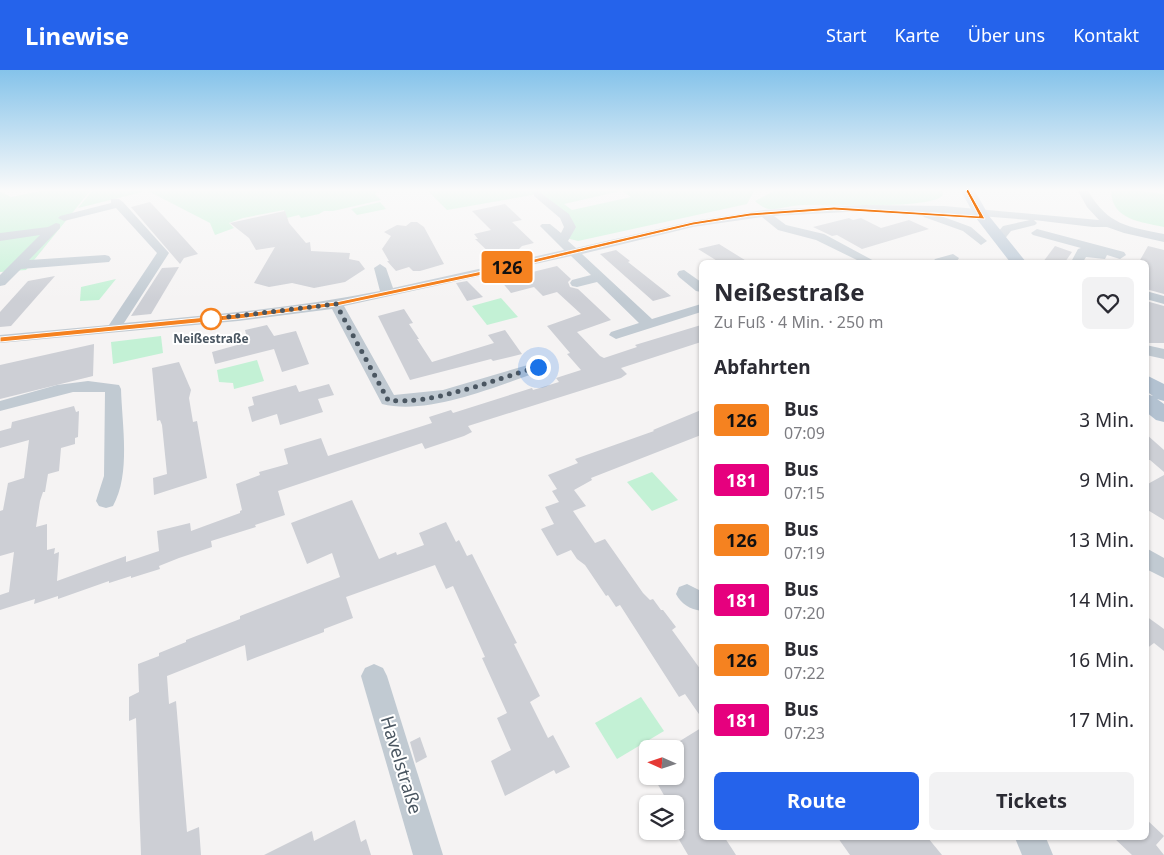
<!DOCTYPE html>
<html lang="de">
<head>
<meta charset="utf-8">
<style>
	:root { --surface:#fff; --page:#f2f2f3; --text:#2b2b33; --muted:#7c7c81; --accent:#2563eb }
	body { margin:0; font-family:"Noto Sans",sans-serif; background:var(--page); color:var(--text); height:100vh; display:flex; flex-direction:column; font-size:19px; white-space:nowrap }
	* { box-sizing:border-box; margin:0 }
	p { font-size:16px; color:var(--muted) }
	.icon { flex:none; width:28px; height:28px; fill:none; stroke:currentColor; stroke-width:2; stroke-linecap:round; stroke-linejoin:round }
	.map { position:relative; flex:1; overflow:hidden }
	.drawer { position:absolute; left:699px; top:190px; width:450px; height:580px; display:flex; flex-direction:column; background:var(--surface); border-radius:8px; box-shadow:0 1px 4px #0004 }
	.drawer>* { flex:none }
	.badge { padding:0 10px; border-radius:4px; font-size:18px; line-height:32px }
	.needle { width:32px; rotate:273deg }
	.tools { position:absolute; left:639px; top:670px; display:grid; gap:10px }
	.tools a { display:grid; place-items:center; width:45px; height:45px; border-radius:8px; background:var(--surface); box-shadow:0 1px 4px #0004; font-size:25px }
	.you { position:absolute; width:25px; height:25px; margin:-12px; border:4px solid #fff; border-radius:50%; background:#1a73e8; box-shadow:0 0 0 8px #1a73e833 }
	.map>.badge { position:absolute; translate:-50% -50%; box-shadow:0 0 0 2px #fff }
	h2 { padding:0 15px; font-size:19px; line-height:45px }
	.round { display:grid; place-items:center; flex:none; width:52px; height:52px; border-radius:8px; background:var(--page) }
	.head { display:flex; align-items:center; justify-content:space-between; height:85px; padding:0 15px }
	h1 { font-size:24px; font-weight:700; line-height:38px }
	.primary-button { display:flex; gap:10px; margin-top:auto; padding:10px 15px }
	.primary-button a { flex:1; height:58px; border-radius:8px; background:var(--accent); color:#fff; font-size:20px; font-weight:700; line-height:58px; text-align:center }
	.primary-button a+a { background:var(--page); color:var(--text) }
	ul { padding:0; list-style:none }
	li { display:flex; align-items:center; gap:15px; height:60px; padding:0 15px }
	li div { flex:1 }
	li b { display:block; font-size:19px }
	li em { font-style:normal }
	li .badge { min-width:55px; font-weight:700; text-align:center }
	header { display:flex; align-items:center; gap:30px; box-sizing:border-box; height:70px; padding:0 25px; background:var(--accent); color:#fff }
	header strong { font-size:24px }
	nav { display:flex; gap:28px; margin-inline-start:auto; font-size:18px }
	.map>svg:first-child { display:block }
	.green { fill:#c3f1d5 }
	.building { fill:#cdcfd5 }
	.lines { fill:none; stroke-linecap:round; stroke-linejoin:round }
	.minor { fill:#c1cad2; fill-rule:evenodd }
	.major { fill:#b3c2d1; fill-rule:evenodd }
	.line { fill:#f58220; stroke:#fff }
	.walk { stroke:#4a5661; stroke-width:5; stroke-dasharray:0 9 }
	.stop-dot { fill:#fff; stroke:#f58220; stroke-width:2.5 }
	.labels { text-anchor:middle; stroke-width:4; stroke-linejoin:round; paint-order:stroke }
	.far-stop-label { font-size:12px; font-weight:bold; fill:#4a5661; stroke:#fff }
	.near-street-label { font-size:18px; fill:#4a5661; stroke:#fff }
</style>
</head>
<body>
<header>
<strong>Linewise</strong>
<nav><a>Start</a><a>Karte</a><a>Über uns</a><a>Kontakt</a></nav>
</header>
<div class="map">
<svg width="1164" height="785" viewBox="0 0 1164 785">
	<rect width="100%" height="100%" fill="#f5f3f3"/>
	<g class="green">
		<polygon points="0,121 11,127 40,121 90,121 26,200 0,202"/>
		<polygon points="92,121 142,121 143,122 78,138"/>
		<polygon points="148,121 378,121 375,124 381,130 333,141 324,141 319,144 301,148 299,145 278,150 286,145 284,140 243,148 229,153 234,158 215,165 210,153"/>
		<polygon points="428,121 621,121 564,134 572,140 631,127 622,121 754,121 747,134 578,171 566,168 570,157 538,124 447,140"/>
		<path d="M774 121H942L943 125C933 140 825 134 803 135 792 135 779 140 768 139 764 138 758 134 755 131Z"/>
		<path d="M1111 121H1144L1164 124V157C1141 152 1112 150 1111 121Z"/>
		<polygon points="380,132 386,139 357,145 351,139"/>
		<polygon points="116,209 99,230 80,231 81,217"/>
		<polygon points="501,228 518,247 487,255 472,236"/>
		<polygon points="161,266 163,283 113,294 111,272"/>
		<polygon points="257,290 264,311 234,319 233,313 219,312 217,300"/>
		<polygon points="652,402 678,430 652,441 627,412"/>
		<polygon points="641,627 664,661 617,689 595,653"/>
	</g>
	<g class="building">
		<polygon points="150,132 179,163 198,184 184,188 180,194 131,137"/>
		<polygon points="505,134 522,150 512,152 534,173 522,176 514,184 494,187 475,169 478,169 474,164 491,160 472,141"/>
		<polygon points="285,141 289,153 306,173 310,172 311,181 350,183 349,189 359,191 365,199 345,212 314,218 292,213 269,217 254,213 275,177 256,180 249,168 230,153"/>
		<polygon points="849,148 853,150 861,148 881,158 909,150 929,159 862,179 837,165 832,166 813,157"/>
		<polygon points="411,152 417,152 424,157 444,194 420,201 413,201 409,197 396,201 387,191 389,191 382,179 391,166 384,162 397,155 406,156"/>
		<polygon points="719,174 748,192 719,192 698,179"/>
		<polygon points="1055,176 1072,182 1065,192 1043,192"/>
		<polygon points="1148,176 1164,180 1164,224 1146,219 1146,192 1139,192"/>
		<polygon points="616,180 630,191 628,192 671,226 653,231 600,184"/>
		<polygon points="557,196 571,209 568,212 570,217 578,219 611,250 577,262 600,286 604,288 637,277 635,275 701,255 701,272 621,298 627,304 621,308 468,356 472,362 464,366 425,379 422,373 278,421 285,445 255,455 256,457 211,471 212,477 179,488 159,496 160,499 131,508 131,506 109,513 109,511 58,529 58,526 34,534 35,529 0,540 0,525 9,522 14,482 0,486 0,441 3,440 8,413 24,408 29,370 0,378 0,361 11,358 12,352 74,336 76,342 79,341 78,367 75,368 75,374 61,378 59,401 48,404 45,422 43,422 40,431 36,457 47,454 47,480 55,478 54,484 59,482 57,511 126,486 126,492 159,481 157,461 190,453 191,461 240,443 240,441 242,440 236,414 260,405 259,402 288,394 284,379 321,368 328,386 432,353 429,347 451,340 453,343 532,318 533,320 559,312 556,308 581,300 567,284 570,283 547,256 581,244 557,222 543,226 534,217 511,223 500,210"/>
		<polygon points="179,197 151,244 131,246 162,198"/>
		<polygon points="55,206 11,256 0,257 0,242 28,211"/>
		<polygon points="467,211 483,227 467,231 456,213"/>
		<polygon points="1146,231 1164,236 1164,273 1146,273"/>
		<polygon points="404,239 413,253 409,254 419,269 417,269 432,292 494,273 488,265 505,260 522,284 493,291 491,289 410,310 378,246"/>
		<polygon points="267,255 274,266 296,261 309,294 282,302 274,279 215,294 212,282 248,272 245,260"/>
		<polygon points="94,274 93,306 0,329 0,295"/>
		<polygon points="179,292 191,320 189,328 193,352 197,351 207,408 154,425 153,408 167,404 162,355 160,350 157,351 152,298"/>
		<polygon points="329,314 334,325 318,329 323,342 280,355 277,344 252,352 248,337 254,335 252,327 296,315 299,322"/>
		<polygon points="701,340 701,365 591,408 592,410 574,420 586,436 573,441 595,473 605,469 643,523 650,530 653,529 661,540 663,540 676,557 672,560 701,600 701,647 685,624 679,627 620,535 616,537 608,525 606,526 585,495 577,489 571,480 557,486 541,459 554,454 545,437 559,432 552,421 557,419 548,405 578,393 575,389 654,361 653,360"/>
		<polygon points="1146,364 1164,380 1164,402 1150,390 1146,390"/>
		<polygon points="1164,405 1164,450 1146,439 1146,415"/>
		<polygon points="352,430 379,489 396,482 397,485 424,475 419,463 446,452 456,472 459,470 467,486 472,484 517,573 514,574 540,626 530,632 548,668 553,665 570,697 556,704 554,700 505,726 491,691 511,680 497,648 507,643 482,588 485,587 453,516 446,519 435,495 346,527 353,548 324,559 324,562 247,591 245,575 167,606 169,634 176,631 187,762 199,757 201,785 141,785 136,648 129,651 129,627 139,622 138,594 159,586 159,583 186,572 186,570 240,549 240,546 340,507 332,483 307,494 291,453"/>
		<polygon points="1146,546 1164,559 1164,581 1154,573 1146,579"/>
		<polygon points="701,658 701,768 725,768 736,785 688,785 674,761 685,761 675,744 675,734 669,734 653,706 675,706 675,674"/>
		<polygon points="420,667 427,687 416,693 410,672"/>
		<polygon points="1146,749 1164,766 1156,775 1164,785 1132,785 1114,768 1146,768"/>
		<polygon points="355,750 361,772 366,769 371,785 264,785 312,761 314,771"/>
		<polygon points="838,768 928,768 942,785 850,785"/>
	</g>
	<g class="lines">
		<g class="minor">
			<path d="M538 121 569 144 576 157 568 171 576 178 693 151 764 140 865 135 944 136 1099 150 1087 137 1078 121H1088C1108 155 1128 157 1164 164V172L1124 163 1107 157H1093L1034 150 1037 153 1035 155 1011 161 1003 171 999 172 993 168 1003 156 1030 150 930 142 971 157 987 171 981 175 963 161 924 147 922 145 926 142 865 141 774 146 786 155 824 164 876 192H861L816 170 778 160 762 147 693 157 582 184 652 249 701 234V242L616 269 609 265 611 262 639 253 597 212 577 217 572 216 570 213 572 210 591 205 571 186 344 236 394 325 443 320 538 292 546 297 544 300C499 315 429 346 382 334L332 239 238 251 0 273V265L109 255 157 183 116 138 64 151 58 148 60 146 111 133V129H119L123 132 169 183 124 253C210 245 296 238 380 221L374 198 380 194 386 198 393 218 564 180 540 156 542 154H550L561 163 564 157 560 148 534 126V122Z"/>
			<polygon points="56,153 60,154 60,158 29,190 105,185 109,186 111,189 109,192 21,199 5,215 0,216 0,205 40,165 0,171 0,163 48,157"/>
			<polygon points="1037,159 1124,182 1126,185 1120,189 1107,185 1105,189 1086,187 1083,192 1071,192 1078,179 1081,178 1033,165 1031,163"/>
			<polygon points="953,184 959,188 957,191 933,192 935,189"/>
			<polygon points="684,200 701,212 701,222 696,221 679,207 677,204 679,201"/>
			<polygon points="1146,221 1164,226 1164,234 1146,229"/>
			<polygon points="1146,275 1164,279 1164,289 1146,285"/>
			<path d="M88 311 119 315 121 319C122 355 131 404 113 436L106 438 99 436 96 431 104 406 105 322H73L0 341V331L57 315Z"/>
			<polygon points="1146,478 1164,488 1164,508 1146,499"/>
			<path d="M687 514 701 521V541C690 539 681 534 676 524L679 517Z"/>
			<polygon points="374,594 383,598 387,606 443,785 413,785 361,606 365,598"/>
			<polygon points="1015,768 1046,768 1053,785 1022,785"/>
		</g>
		<g class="major">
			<polygon points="961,121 975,121 989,146 1026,192 1010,192 976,148"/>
			<polygon points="1146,305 1164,314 1164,331 1157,329 1164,334 1164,352 1156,350 1146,342 1146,324 1153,326 1146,321"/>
		</g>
	</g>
	<linearGradient id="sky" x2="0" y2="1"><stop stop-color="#85c3ea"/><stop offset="0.52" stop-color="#fafafa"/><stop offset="1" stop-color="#fafafa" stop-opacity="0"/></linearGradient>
	<rect width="1164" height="231" fill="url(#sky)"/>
	<polygon class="line" points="968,119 985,149 834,140 750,146 693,155 487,204 336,236 238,249 0,272 0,267 238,244 336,232 487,200 693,152 750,143 834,137 979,146 966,121"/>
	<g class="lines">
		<path class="walk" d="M211 249 336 234 388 330C430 336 496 309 538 297"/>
	</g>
	<circle class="stop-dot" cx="211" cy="249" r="10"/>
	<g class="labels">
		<g class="far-stop-label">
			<text x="211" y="273">Neißestraße</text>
		</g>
		<g class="near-street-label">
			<text transform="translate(401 695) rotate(73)" y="6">Havelstraße</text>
		</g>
	</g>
</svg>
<div class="tools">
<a><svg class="needle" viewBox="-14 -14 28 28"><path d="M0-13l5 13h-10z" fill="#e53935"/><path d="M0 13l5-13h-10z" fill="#7c7c81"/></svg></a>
<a><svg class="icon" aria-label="layers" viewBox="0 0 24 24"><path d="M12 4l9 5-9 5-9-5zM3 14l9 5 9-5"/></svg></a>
</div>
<div class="you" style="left:538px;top:297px"></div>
<b class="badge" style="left:507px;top:197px;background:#f58220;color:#111">126</b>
<section class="drawer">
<div class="head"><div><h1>Neißestraße</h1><p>Zu Fuß · 4 Min. · 250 m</p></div><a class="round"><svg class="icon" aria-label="heart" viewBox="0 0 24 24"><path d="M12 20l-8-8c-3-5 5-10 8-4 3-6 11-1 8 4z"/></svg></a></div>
<h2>Abfahrten</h2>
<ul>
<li><span class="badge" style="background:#f58220;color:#111">126</span><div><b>Bus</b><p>07:09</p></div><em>3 Min.</em></li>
<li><span class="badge" style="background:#e6007e;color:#fff">181</span><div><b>Bus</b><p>07:15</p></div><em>9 Min.</em></li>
<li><span class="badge" style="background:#f58220;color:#111">126</span><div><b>Bus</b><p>07:19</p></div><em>13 Min.</em></li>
<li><span class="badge" style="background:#e6007e;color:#fff">181</span><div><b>Bus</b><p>07:20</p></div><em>14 Min.</em></li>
<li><span class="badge" style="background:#f58220;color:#111">126</span><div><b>Bus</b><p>07:22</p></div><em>16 Min.</em></li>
<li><span class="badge" style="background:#e6007e;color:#fff">181</span><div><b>Bus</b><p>07:23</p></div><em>17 Min.</em></li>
</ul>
<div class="primary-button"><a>Route</a><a>Tickets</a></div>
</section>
</div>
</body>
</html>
